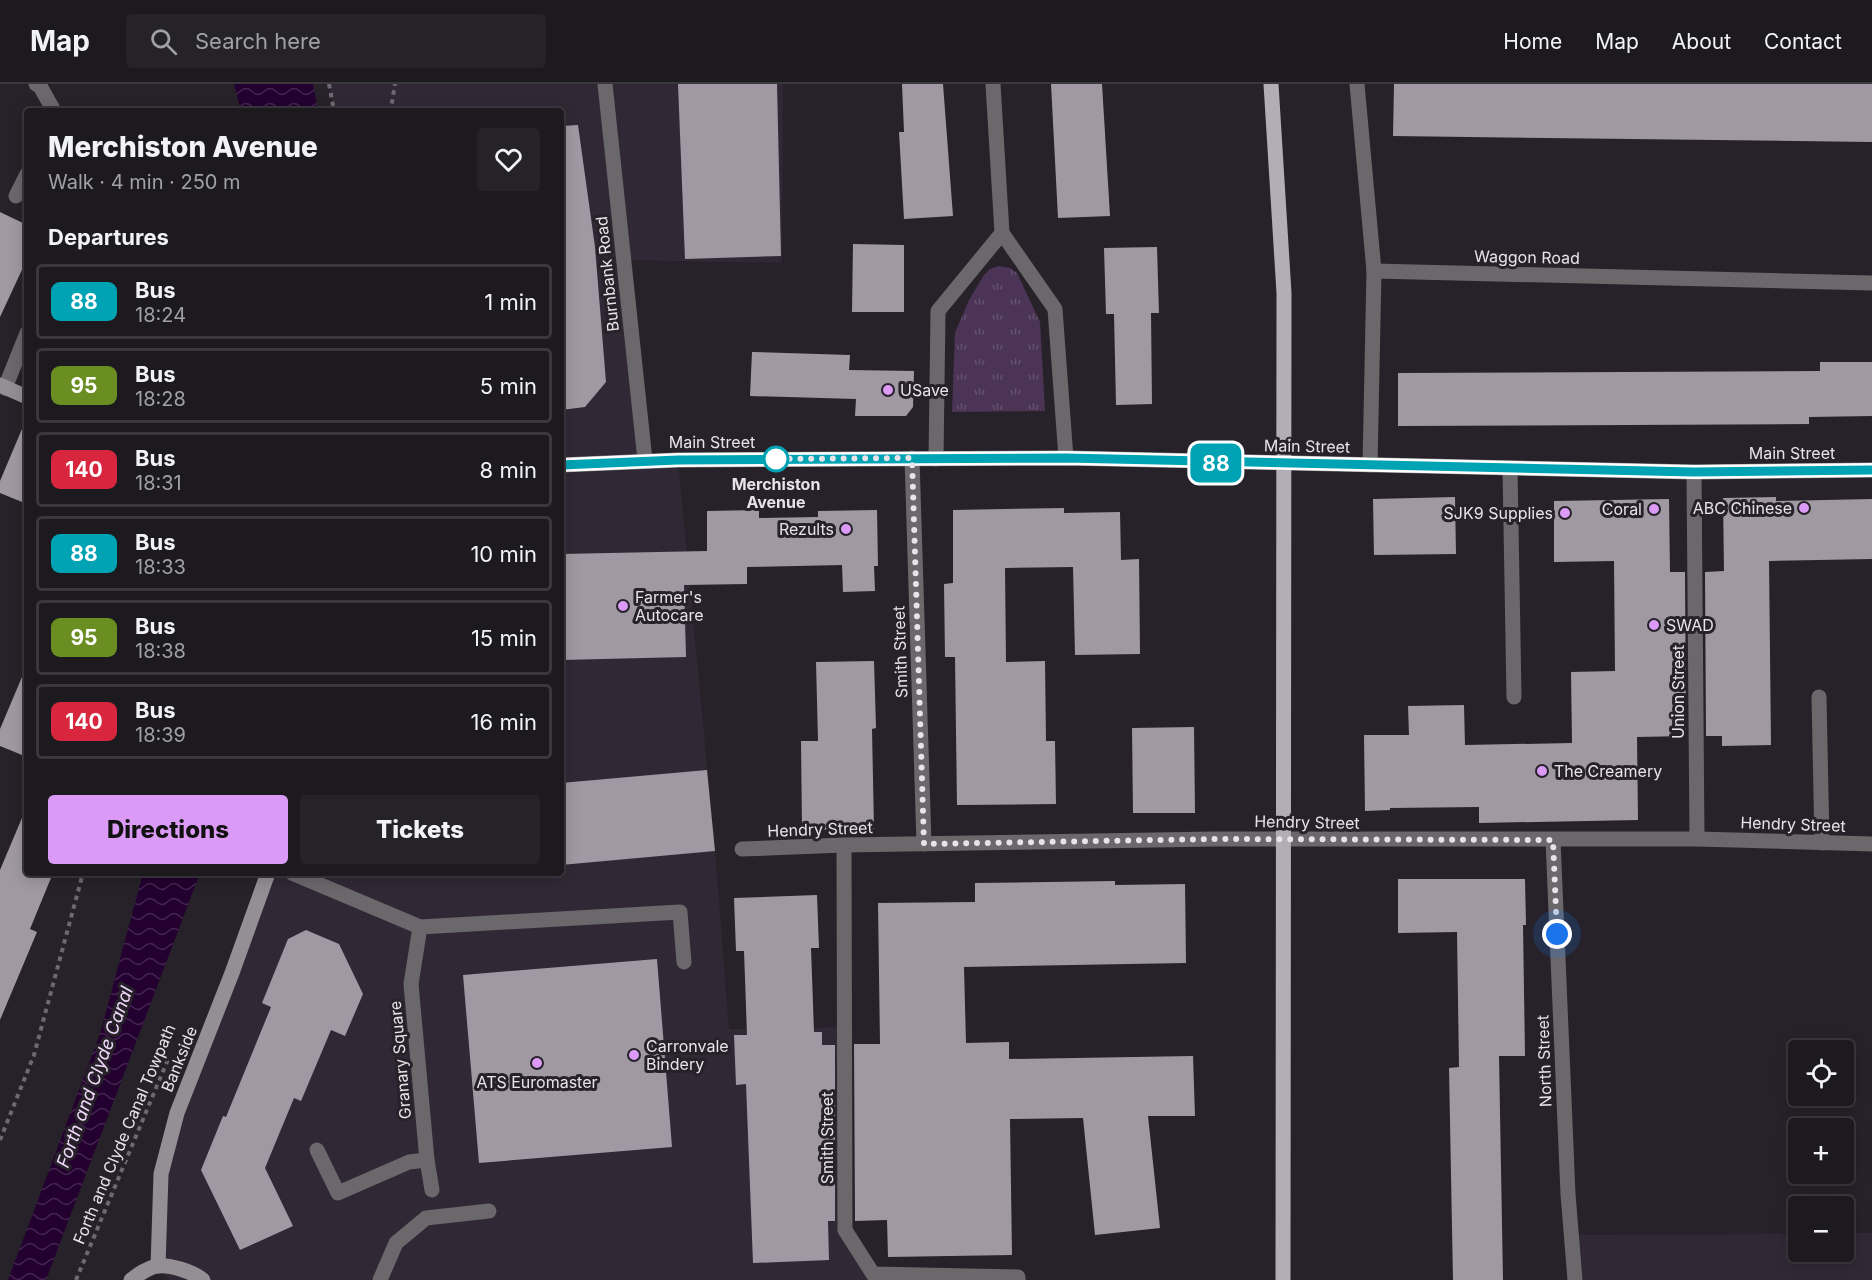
<!DOCTYPE html>
<html lang="en">
<head>
<meta charset="utf-8">
<style>
	:root { --surface:#1d1a1f; --page:#252328; --text:#f1f3f6; --muted:#a0a1a4; --line:#3b383d; --accent:#da9af6 }
	body { margin:0; font-family:Inter,sans-serif; background:var(--page); color:var(--text); height:100vh; display:flex; flex-direction:column; font-size:22px; white-space:nowrap }
	* { box-sizing:border-box; margin:0 }
	p { font-size:20px; color:var(--muted) }
	.icon { flex:none; width:33px; height:33px; fill:none; stroke:currentColor; stroke-width:2; stroke-linecap:round; stroke-linejoin:round }
	.map { position:relative; flex:1; overflow:hidden }
	.side { position:absolute; left:24px; top:24px; width:540px; height:768px; display:flex; flex-direction:column; background:var(--surface); border-radius:6px; box-shadow:0 3px 15px #0003,0 0 0 2px var(--line) }
	.side>* { flex:none }
	.badge { padding:0 12px; border-radius:9px; font-size:21px; line-height:39px }
	.fabs { position:absolute; left:1788px; top:956px; display:grid; gap:12px }
	.fabs a { display:grid; place-items:center; width:66px; height:66px; border-radius:6px; background:var(--surface); box-shadow:0 3px 15px #0003,0 0 0 2px var(--line); font-size:30px }
	.you { position:absolute; width:30px; height:30px; margin:-15px; border:4px solid #fff; border-radius:50%; background:#1a73e8; box-shadow:0 0 0 9px #1a73e833 }
	.map>.badge { position:absolute; translate:-50% -50%; box-shadow:0 0 0 3px #fff }
	h2 { padding:0 24px; font-size:22px; line-height:54px }
	.round { display:grid; place-items:center; flex:none; width:63px; height:63px; border-radius:6px; background:var(--page) }
	.summary { display:flex; align-items:center; justify-content:space-between; height:102px; padding:0 24px }
	h1 { font-size:28px; font-weight:800; line-height:45px }
	.cta { display:flex; gap:12px; margin-top:auto; padding:12px 24px }
	.cta a { flex:1; height:69px; border-radius:6px; background:var(--accent); color:#111; font-size:24px; font-weight:800; line-height:69px; text-align:center }
	.cta a+a { background:var(--page); color:var(--text) }
	ul { padding:0; list-style:none }
	li { display:flex; align-items:center; gap:18px; height:75px; margin:0 12px 9px; padding:0 12px; border:3px solid var(--line); border-radius:6px }
	li div { flex:1 }
	li b { display:block; font-size:22px }
	li em { font-style:normal }
	li .badge { min-width:66px; font-weight:700; text-align:center }
	header { display:flex; align-items:center; gap:36px; box-sizing:border-box; height:84px; padding:0 30px; background:var(--surface); border-bottom:2px solid var(--line) }
	header strong { font-size:28px }
	nav { display:flex; gap:33px; margin-inline-start:auto; font-size:21px }
	.search { width:420px; height:54px; background:var(--page); display:flex; align-items:center; gap:15px; box-sizing:border-box; padding:0 21px; border-radius:6px; color:var(--muted); font-size:22px }
	.map>svg:first-child { display:block }
	.built { fill:#312835 }
	.grass { fill:url(#grass-tufts) }
	.water { fill:url(#water-waves) }
	.building { fill:#a099a3 }
	.lines { fill:none; stroke-linecap:round; stroke-linejoin:round }
	.path { stroke:#6e6970; stroke-width:4; stroke-dasharray:4.5 4.5; stroke-linecap:butt }
	.lane { stroke:#6b686c; stroke-width:15 }
	.street { stroke:#6b686c; stroke-width:15 }
	.secondary { stroke:#938f95; stroke-width:15 }
	.primary { stroke:#b3adb5; stroke-width:15 }
	.line-casing { stroke:#fff; stroke-width:14 }
	.line { stroke:#00a3b4; stroke-width:9 }
	.walk { stroke:#e7e4e9; stroke-width:6; stroke-dasharray:0 10.8 }
	.poi-dot { fill:#da9af6; stroke:#272229; stroke-width:2 }
	.stop-dot { fill:#fff; stroke:#00a3b4; stroke-width:3 }
	.labels { text-anchor:middle; stroke-width:6; stroke-linejoin:round; paint-order:stroke }
	.street-label { font-size:16px; fill:#e7e4e9; stroke:#272229 }
	.poi-label { font-size:16px; fill:#e7e4e9; stroke:#272229; text-anchor:start }
	.stop-label { font-size:16px; font-weight:bold; fill:#e7e4e9; stroke:#272229 }
	.water-label { font-size:18px; font-style:italic; fill:#f2dafc; stroke:#272229 }
</style>
</head>
<body>
<header>
<strong>Map</strong>
<div class="search"><svg class="icon" aria-label="search" viewBox="0 0 24 24"><circle cx="10" cy="10" r="6"/><path d="M15 15l6 6"/></svg>Search here</div>
<nav><a>Home</a><a>Map</a><a>About</a><a>Contact</a></nav>
</header>
<div class="map">
<svg width="1872" height="1196" viewBox="0 0 1872 1196">
	<defs>
		<pattern id="grass-tufts" width="24" height="20" patternUnits="userSpaceOnUse" patternTransform="scale(1.5)"><rect width="24" height="20" fill="#4c3456"/><path d="M3 7l-1-3M5 7V3M7 7l1-3M15 17l-1-3M17 17v-4M19 17l1-3" fill="none" stroke="#66516e"/></pattern>
		<pattern id="water-waves" width="16" height="10" patternUnits="userSpaceOnUse" patternTransform="scale(1.5)"><rect width="16" height="10" fill="#230030"/><path d="M0 5q4-4 8 0t8 0" fill="none" stroke="#43254e"/></pattern>
	</defs>
	<rect width="100%" height="100%" fill="#272229"/>
	<g class="built">
		<polygon points="329,0 783,0 782,179 624,176 645,376 678,376 715,767 729,945 844,943 845,1146 882,1196 169,1196 158,1182 161,1090 268,789 561,789 561,27 334,27"/>
		<polygon points="1844,1149 1872,1149 1872,1196 1575,1196 1571,1151 1798,1150 1798,1167 1844,1167"/>
	</g>
	<polygon class="grass" points="999,182 1010,184 1017,189 1040,238 1045,327 952,328 955,249 969,216 984,191 990,185"/>
	<g class="water">
		<polygon points="234,0 313,0 318,27 241,27"/>
		<polygon points="143,789 200,789 46,1196 8,1196 100,950"/>
	</g>
	<g class="building">
		<polygon points="678,0 777,0 781,172 685,175"/>
		<polygon points="902,0 943,0 953,132 904,135 899,48 904,48"/>
		<polygon points="1051,0 1102,0 1110,132 1058,134"/>
		<polygon points="1394,0 1872,0 1872,58 1393,52"/>
		<polygon points="578,41 595,163 606,298 585,323 561,326 561,42"/>
		<polygon points="0,128 27,141 27,175 0,233"/>
		<polygon points="853,160 904,161 904,228 852,228"/>
		<polygon points="1157,163 1159,229 1151,229 1152,320 1116,321 1114,230 1106,230 1104,164"/>
		<polygon points="752,268 850,271 849,286 914,287 913,323 906,332 855,332 856,315 750,312"/>
		<polygon points="1820,278 1872,278 1872,332 1809,333 1809,340 1398,342 1398,289 1820,287"/>
		<polygon points="27,333 27,420 0,409 0,397"/>
		<polygon points="1455,413 1456,470 1374,471 1373,415"/>
		<polygon points="1776,413 1776,417 1872,415 1872,475 1769,477 1771,661 1722,662 1722,652 1706,652 1705,488 1724,487 1723,414"/>
		<polygon points="1669,415 1670,488 1685,488 1686,652 1637,653 1638,736 1479,739 1479,723 1390,724 1390,726 1365,727 1364,651 1409,651 1408,622 1464,621 1465,661 1572,659 1571,588 1615,587 1614,477 1554,478 1554,417"/>
		<polygon points="1064,424 1064,429 1120,428 1121,476 1139,475 1140,570 1075,571 1073,483 1005,484 1006,578 1045,577 1046,657 1055,657 1056,720 957,721 955,573 945,573 944,500 953,499 953,426"/>
		<polygon points="759,426 759,434 818,433 818,427 877,426 878,482 874,482 875,507 843,508 842,481 747,483 747,500 684,501 686,573 561,576 561,470 707,467 707,427"/>
		<polygon points="874,577 876,644 872,645 874,745 802,746 801,657 818,657 816,578"/>
		<polygon points="27,581 27,673 0,662 0,645"/>
		<polygon points="1194,643 1195,729 1133,729 1132,644"/>
		<polygon points="707,686 715,767 561,781 561,699"/>
		<polygon points="27,722 27,789 53,789 30,845 37,848 0,936 0,786"/>
		<polygon points="1398,795 1525,795 1526,841 1523,841 1525,972 1499,972 1503,1196 1453,1196 1449,984 1459,983 1457,848 1398,849"/>
		<polygon points="1115,797 1115,801 1185,800 1186,879 964,883 966,959 1009,958 1009,975 1193,972 1195,1032 1148,1032 1160,1144 1095,1151 1083,1034 1010,1035 1012,1171 888,1173 887,1136 855,1137 854,960 880,960 878,819 975,818 975,799"/>
		<polygon points="817,811 819,864 811,864 814,948 822,948 822,961 835,961 835,1137 828,1137 829,1176 753,1179 746,1000 736,1001 734,951 747,951 744,867 736,867 734,814"/>
		<polygon points="306,846 339,860 363,910 345,952 331,946 301,1017 294,1014 265,1084 293,1142 240,1166 201,1086 223,1032 226,1033 271,923 262,919 288,855"/>
		<polygon points="657,875 672,1063 479,1079 463,891"/>
	</g>
	<g class="lines">
		<g class="path">
			<polyline points="329,0 334,27"/>
			<polyline points="388,27 391,25 395,0"/>
			<polyline points="0,1056 34,971 83,789"/>
			<polyline points="76,1196 169,973"/>
		</g>
		<g class="lane">
			<polyline points="1357,0 1374,187"/>
			<polyline points="1370,381 1374,187 1872,199"/>
			<polyline points="1510,384 1514,613"/>
			<polyline points="1819,613 1822,759"/>
			<polyline points="317,1066 338,1109 409,1078 427,1076"/>
		</g>
		<g class="street">
			<polyline points="36,0 40,2 54,27"/>
			<polyline points="605,0 645,376"/>
			<polyline points="993,0 1002,149"/>
			<polyline points="16,112 27,90"/>
			<polyline points="5,304 27,249"/>
			<polyline points="912,374 924,760"/>
			<polyline points="936,375 938,227 1002,149 1055,225 1066,374"/>
			<polyline points="1694,388 1697,755"/>
			<polyline points="1553,756 1568,1110 1575,1196"/>
			<polyline points="844,761 845,1146 873,1190 1018,1193 1018,1196"/>
			<polyline points="742,765 844,761 1215,755 1697,755 1872,760"/>
			<polyline points="292,789 420,843 680,828 684,878"/>
			<polyline points="420,843 411,900 427,1076 432,1106"/>
			<polyline points="380,1196 396,1159 426,1134 489,1127"/>
		</g>
		<g class="secondary">
			<polyline points="0,301 27,313"/>
			<polyline points="561,381 678,376 1066,374 1694,388 1872,386"/>
			<polyline points="158,1182 161,1090 177,1029 232,889 268,789"/>
			<path d="M131 1196C139 1190 147 1184 157 1182 170 1180 193 1188 203 1196"/>
		</g>
		<polyline class="primary" points="1271,0 1284,209 1283,1196"/>
	</g>
	<g class="lines">
		<g class="line-casing">
			<polyline id="line" points="561,381 678,376 1066,374 1694,388 1872,386"/>
		</g>
		<use href="#line" class="line"/>
		<polyline class="walk" points="776,375 772,375 912,374 924,760 1215,755 1553,756 1557,850"/>
	</g>
	<g class="poi-dot">
		<circle cx="888" cy="306" r="6"/>
		<circle cx="1804" cy="424" r="6"/>
		<circle cx="1654" cy="425" r="6"/>
		<circle cx="1565" cy="429" r="6"/>
		<circle cx="846" cy="445" r="6"/>
		<circle cx="623" cy="522" r="6"/>
		<circle cx="1654" cy="541" r="6"/>
		<circle cx="1542" cy="687" r="6"/>
		<circle cx="634" cy="971" r="6"/>
		<circle cx="537" cy="979" r="6"/>
	</g>
	<circle class="stop-dot" cx="776" cy="375" r="12"/>
	<g class="labels">
		<g class="street-label">
			<text transform="translate(1527 173) rotate(1)" y="6">Waggon Road</text>
			<text transform="translate(607 190) rotate(-96)" y="6">Burnbank Road</text>
			<text x="712" y="364">Main Street</text>
			<text transform="translate(1307 362) rotate(1)" y="6">Main Street</text>
			<text x="1792" y="375">Main Street</text>
			<text transform="translate(900 568) rotate(-92)" y="6">Smith Street</text>
			<text transform="translate(1678 608) rotate(-90)" y="6">Union Street</text>
			<text transform="translate(1307 738) rotate(1)" y="6">Hendry Street</text>
			<text transform="translate(1793 740) rotate(2)" y="6">Hendry Street</text>
			<text transform="translate(820 745) rotate(-2)" y="6">Hendry Street</text>
			<text transform="translate(179 975) rotate(-68)" y="6">Bankside</text>
			<text transform="translate(400 976) rotate(-95)" y="6">Granary Square</text>
			<text transform="translate(1544 977) rotate(-92)" y="6">North Street</text>
			<text transform="translate(124 1050) rotate(-67)" y="6">Forth and Clyde Canal Towpath</text>
			<text transform="translate(827 1054) rotate(-90)" y="6">Smith Street</text>
		</g>
		<g class="poi-label">
			<text x="900" y="312">USave</text>
			<text x="1792" y="430" text-anchor="end">ABC Chinese</text>
			<text x="1642" y="431" text-anchor="end">Coral</text>
			<text x="1553" y="435" text-anchor="end">SJK9 Supplies</text>
			<text x="834" y="451" text-anchor="end">Rezults</text>
			<text x="635" y="519">Farmer's<tspan x="635" dy="18">Autocare</tspan></text>
			<text x="1666" y="547">SWAD</text>
			<text x="1554" y="693">The Creamery</text>
			<text x="646" y="968">Carronvale<tspan x="646" dy="18">Bindery</tspan></text>
			<text x="537" y="1004" text-anchor="middle">ATS Euromaster</text>
		</g>
		<g class="stop-label">
			<text x="776" y="406">Merchiston<tspan x="776" dy="18">Avenue</tspan></text>
		</g>
		<g class="water-label">
			<text transform="translate(95 993) rotate(-70)" y="6">Forth and Clyde Canal</text>
		</g>
	</g>
</svg>
<div class="fabs">
<a><svg class="icon" aria-label="locate" viewBox="0 0 24 24"><circle cx="12" cy="12" r="6"/><path d="M12 2v4M12 18v4M2 12h4M18 12h4"/></svg></a>
<a>+</a>
<a>−</a>
</div>
<div class="you" style="left:1557px;top:850px"></div>
<b class="badge" style="left:1216px;top:379px;background:#00a3b4;color:#fff">88</b>
<section class="side">
<div class="summary"><div><h1>Merchiston Avenue</h1><p>Walk · 4 min · 250 m</p></div><a class="round"><svg class="icon" aria-label="heart" viewBox="0 0 24 24"><path d="M12 20l-8-8c-3-5 5-10 8-4 3-6 11-1 8 4z"/></svg></a></div>
<h2>Departures</h2>
<ul>
<li><span class="badge" style="background:#00a3b4;color:#fff">88</span><div><b>Bus</b><p>18:24</p></div><em>1 min</em></li>
<li><span class="badge" style="background:#6b8e23;color:#fff">95</span><div><b>Bus</b><p>18:28</p></div><em>5 min</em></li>
<li><span class="badge" style="background:#d7263d;color:#fff">140</span><div><b>Bus</b><p>18:31</p></div><em>8 min</em></li>
<li><span class="badge" style="background:#00a3b4;color:#fff">88</span><div><b>Bus</b><p>18:33</p></div><em>10 min</em></li>
<li><span class="badge" style="background:#6b8e23;color:#fff">95</span><div><b>Bus</b><p>18:38</p></div><em>15 min</em></li>
<li><span class="badge" style="background:#d7263d;color:#fff">140</span><div><b>Bus</b><p>18:39</p></div><em>16 min</em></li>
</ul>
<div class="cta"><a>Directions</a><a>Tickets</a></div>
</section>
</div>
</body>
</html>
